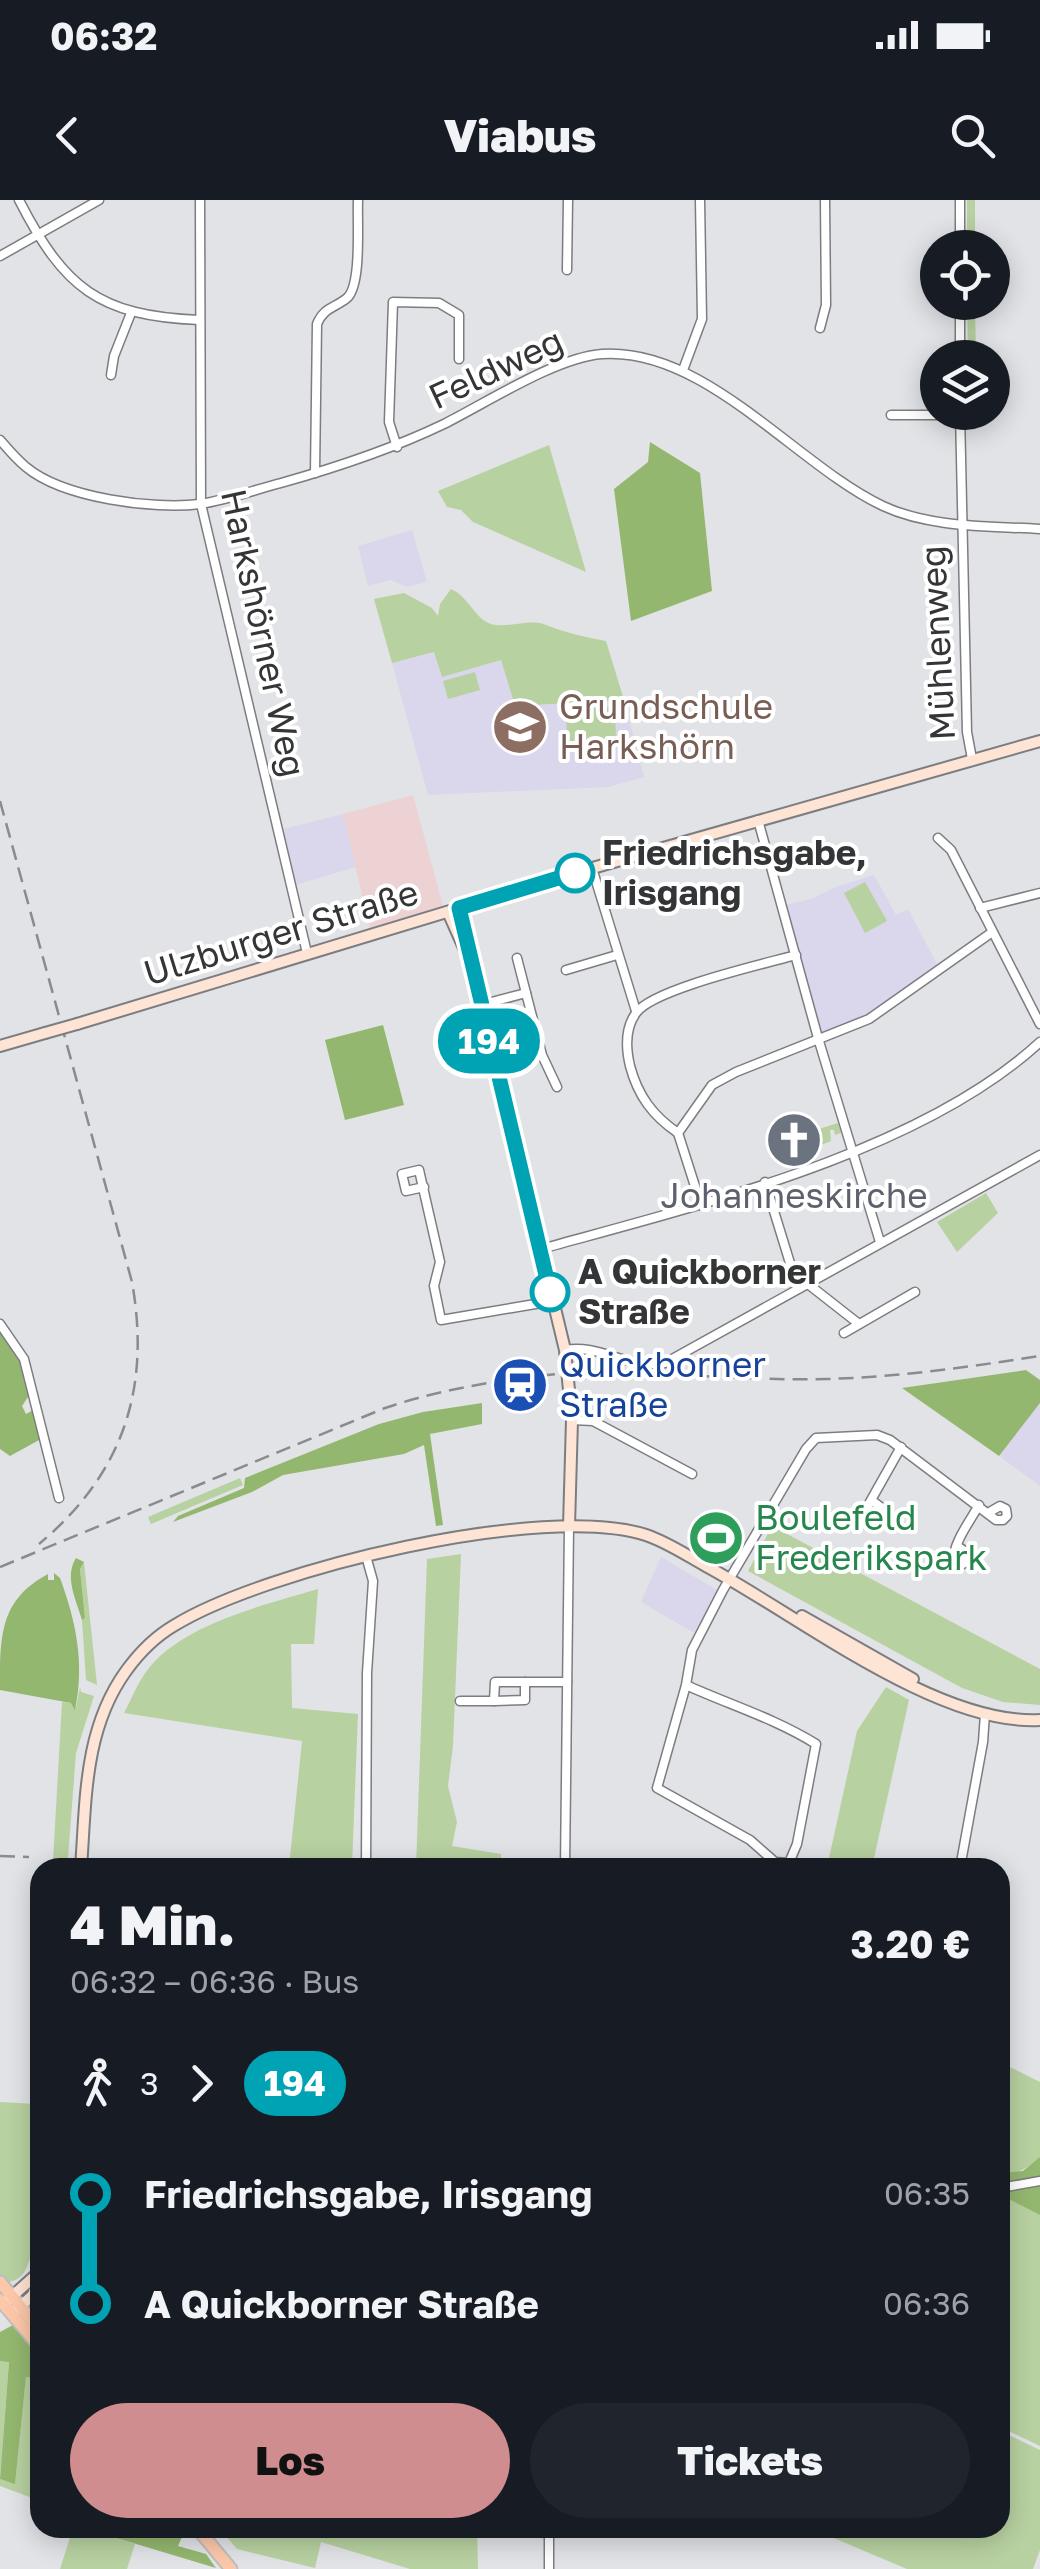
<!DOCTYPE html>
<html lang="de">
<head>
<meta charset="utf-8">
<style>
	:root { --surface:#171b24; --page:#20242c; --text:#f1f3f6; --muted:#9ea1a6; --accent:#cf8d8f }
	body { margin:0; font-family:"Golos Text",sans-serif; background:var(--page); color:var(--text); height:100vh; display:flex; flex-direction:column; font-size:38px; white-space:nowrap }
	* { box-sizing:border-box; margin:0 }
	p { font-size:32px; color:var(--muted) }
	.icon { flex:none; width:55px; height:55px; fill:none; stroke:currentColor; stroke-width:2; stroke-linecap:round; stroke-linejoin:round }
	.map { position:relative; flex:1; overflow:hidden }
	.details { position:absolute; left:30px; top:1658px; width:980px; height:680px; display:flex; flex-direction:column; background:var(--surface); border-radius:30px; box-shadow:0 5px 25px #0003 }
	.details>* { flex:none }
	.badge { padding:0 20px; border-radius:32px; font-size:35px; line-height:65px }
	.controls { position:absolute; left:920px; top:30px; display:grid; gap:20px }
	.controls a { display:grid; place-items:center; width:90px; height:90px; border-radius:50%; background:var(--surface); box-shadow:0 5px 25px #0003; font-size:50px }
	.map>.badge { position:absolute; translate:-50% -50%; box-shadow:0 0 0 5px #fff }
	.legs { display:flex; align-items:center; gap:15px; height:110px; padding:0 40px; font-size:32px }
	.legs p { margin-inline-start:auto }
	.summary { display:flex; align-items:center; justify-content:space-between; height:170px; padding:0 40px }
	h1 { font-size:55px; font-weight:800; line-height:75px }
	.cta { display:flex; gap:20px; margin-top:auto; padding:20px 40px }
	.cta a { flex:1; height:115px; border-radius:60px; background:var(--accent); color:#111; font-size:40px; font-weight:800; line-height:115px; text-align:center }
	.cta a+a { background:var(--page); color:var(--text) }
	ul { padding:0 40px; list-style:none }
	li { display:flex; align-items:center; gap:35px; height:110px; font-size:38px }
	li i { display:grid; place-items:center; width:15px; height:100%; margin:0 12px; background:currentColor }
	li i::after { content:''; width:25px; height:25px; margin:-12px; border:8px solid; border-radius:50%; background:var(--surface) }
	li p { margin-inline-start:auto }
	li:first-child i { background:linear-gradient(#0000 50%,currentColor 0) }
	li:last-child i { background:linear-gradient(currentColor 50%,#0000 0) }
	.status { display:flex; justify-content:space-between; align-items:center; height:70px; padding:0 50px; background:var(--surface); direction:ltr }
	.status svg { height:28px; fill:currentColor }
	header { display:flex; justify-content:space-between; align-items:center; height:130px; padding:0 40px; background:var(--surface); font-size:45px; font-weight:800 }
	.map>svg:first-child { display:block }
	.industrial { fill:#ecd2d3 }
	.education { fill:#dad6eb }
	.green { fill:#b8d1a1 }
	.forest { fill:#94b76f }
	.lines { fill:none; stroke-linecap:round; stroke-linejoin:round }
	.street-casing { stroke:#7c7d81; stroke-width:11 }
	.secondary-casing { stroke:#7c7d81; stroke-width:14 }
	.primary-casing { stroke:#bebebf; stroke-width:15 }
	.street { stroke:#fff; stroke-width:8 }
	.secondary { stroke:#fee4d5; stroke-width:10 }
	.primary { stroke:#fdc8aa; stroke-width:11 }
	.rail { stroke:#8a8b8e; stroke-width:2.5; stroke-dasharray:15 8; stroke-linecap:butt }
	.secondary-bridge-casing { stroke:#7c7d81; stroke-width:14; stroke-linecap:butt }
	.secondary-bridge { stroke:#fee4d5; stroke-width:10 }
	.line-1-casing { stroke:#fff; stroke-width:22 }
	.line-1 { stroke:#00a3b4; stroke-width:15 }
	.stop-1-dot { fill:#fff; stroke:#00a3b4; stroke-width:5 }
	.labels { text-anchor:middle; stroke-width:8; stroke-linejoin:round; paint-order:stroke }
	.street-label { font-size:35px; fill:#343536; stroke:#fff }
	.education-label { font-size:35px; fill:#785e54; stroke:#fff; text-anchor:start }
	.stop-label { font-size:35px; font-weight:bold; fill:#343536; stroke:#fff; text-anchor:start }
	.worship-label { font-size:35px; fill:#5b616d; stroke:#fff }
	.transit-label { font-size:35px; fill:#164399; stroke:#fff; text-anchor:start }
	.leisure-label { font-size:35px; fill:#27864d; stroke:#fff; text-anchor:start }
</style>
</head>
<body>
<div class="status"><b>06:32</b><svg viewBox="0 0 49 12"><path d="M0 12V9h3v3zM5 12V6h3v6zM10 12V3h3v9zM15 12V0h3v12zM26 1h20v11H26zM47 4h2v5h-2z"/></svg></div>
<header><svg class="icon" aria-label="back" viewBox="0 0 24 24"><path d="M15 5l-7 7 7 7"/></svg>Viabus<svg class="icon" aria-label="search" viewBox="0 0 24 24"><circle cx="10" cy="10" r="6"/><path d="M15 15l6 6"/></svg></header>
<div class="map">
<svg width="1040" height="2369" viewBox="0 0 1040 2369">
	<rect width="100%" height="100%" fill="#e2e3e7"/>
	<polygon class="industrial" points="413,595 443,706 370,729 343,614"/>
	<g class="education">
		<polygon points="412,330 427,382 407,387 391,380 368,386 358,346"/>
		<polygon points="435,452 442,476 501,460 515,506 624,500 644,577 608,587 428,595 392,463"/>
		<polygon points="343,614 356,667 295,685 283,629"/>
		<polygon points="874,675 896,715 908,709 939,768 869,819 818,838 782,706 811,699 836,687"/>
		<polygon points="1040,1203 1040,1286 998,1255"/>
		<polygon points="661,1357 717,1390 694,1433 641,1402"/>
	</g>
	<g class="green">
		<rect x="967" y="0" width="8" height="47"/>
		<polygon points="967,103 975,103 976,157 968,157"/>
		<polygon points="549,245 586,372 473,322 461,310 447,307 438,291"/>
		<path d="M451 389C469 397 474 418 491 424 508 429 530 418 546 425 566 433 585 437 606 441L624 500 515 506 501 460 442 477 434 452 392 463 374 399 404 393 432 408 438 416 440 404Z"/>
		<polygon points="475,472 480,490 448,499 443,481"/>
		<polygon points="615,507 616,540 567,542 566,509"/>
		<polygon points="865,682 887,721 865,733 844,693"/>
		<polygon points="838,923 841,933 835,935 834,930 830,930 831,941 803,952 807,947 803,934"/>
		<polygon points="986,993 998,1013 957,1052 937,1022"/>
		<polygon points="240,1278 243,1285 151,1324 148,1317"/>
		<polygon points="772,1326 1040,1469 1040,1505 1003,1502 962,1488 748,1371"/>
		<polygon points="461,1354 453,1546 448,1586 457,1622 452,1646 501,1654 501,1667 416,1667 427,1359"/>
		<polygon points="84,1362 97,1485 86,1480 82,1420 85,1418 80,1369"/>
		<path d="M318 1389 314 1444H291L292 1508 358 1514 352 1667H289L302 1541 124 1513C131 1500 137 1484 146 1472 180 1424 265 1405 318 1389Z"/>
		<polygon points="80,1487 81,1492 94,1496 76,1553 68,1658 53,1661 62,1502 71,1503 76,1508"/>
		<polygon points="886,1487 909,1500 872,1667 827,1667 857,1531"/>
		<path d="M40 1848C40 1892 47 2043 23 2074 17 2081 11 2081 4 2084L0 2081V1902L35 1904Z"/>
		<path d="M1000 1862 1040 1882V1958C1027 1968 1017 1975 1000 1973Z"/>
		<polygon points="1007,1997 1040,2015 1040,2246 1000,2227 1000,2001"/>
		<polygon points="0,2161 9,2161 0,2279 15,2283 26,2176 35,2178 30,2288 40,2292 40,2301 0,2286"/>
		<polygon points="1000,2231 1040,2250 1040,2350 1033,2369 907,2369 810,2328 1000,2328"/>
		<polygon points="73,2328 83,2328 135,2344 127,2369 60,2369"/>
		<polygon points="219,2328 477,2328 478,2369 410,2369 321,2342 315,2368 237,2349"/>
	</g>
	<g class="forest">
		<polygon points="650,242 700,273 712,391 631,421 614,289 648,262"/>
		<polygon points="383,825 404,905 345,920 325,840"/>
		<polygon points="0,1130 20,1161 30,1194 22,1206 26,1214 35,1209 41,1239 10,1256 0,1249"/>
		<polygon points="1026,1170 1040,1180 1040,1203 999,1256 902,1188"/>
		<polygon points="482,1203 482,1224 430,1234 443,1325 436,1326 424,1245 404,1254 283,1275 252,1292 173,1322 178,1316 244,1288 245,1278 379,1224 423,1212"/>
		<path d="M76 1358 84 1362 80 1369 85 1418 82 1420C76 1399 64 1377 76 1358Z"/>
		<path d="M54 1373 60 1378C76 1421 85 1464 75 1510L71 1503 0 1490C0 1434 0 1400 48 1374V1380H54Z"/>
		<polygon points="1040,1957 1040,2015 1007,1998 1000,2001 1000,1973 1023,1971"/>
		<polygon points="13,2125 40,2156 40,2292 30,2289 34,2178 26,2177 15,2284 0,2279 9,2162 0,2161 0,2132"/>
		<polygon points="83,2328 171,2328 182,2337 178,2346 206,2354 216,2368"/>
	</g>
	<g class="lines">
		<g class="street-casing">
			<g id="street">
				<path d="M19 0C64 88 99 116 199 120"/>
				<polyline points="200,0 201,304 307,753"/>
				<polyline points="960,0 960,48"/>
				<polyline points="0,56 99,0"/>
				<polyline points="567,70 568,0"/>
				<polyline points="960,102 960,158"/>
				<polyline points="820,128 826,105 825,0"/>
				<polyline points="683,170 702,119 700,0"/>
				<polyline points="111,175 114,156 131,113"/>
				<polyline points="960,212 967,532 972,559"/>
				<polyline points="891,215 960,215"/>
				<path d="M0 240C8 249 16 259 26 267 63 298 154 310 200 304 227 300 254 290 281 283 338 267 390 250 444 224 486 203 557 157 602 154 705 147 796 265 883 306 930 328 990 326 1040 329"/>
				<polyline points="397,247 389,222 393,102 439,103 459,115 459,159"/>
				<path d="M315 273 317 124C324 107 335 108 347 98 362 85 357 21 358 0"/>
				<polyline points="758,620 818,838 880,1042"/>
				<polyline points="938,638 951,650 1040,824"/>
				<polyline points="592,668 636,811"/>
				<polyline points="980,708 1040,693"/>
				<polyline points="517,758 542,855 557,887"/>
				<polyline points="566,770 617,755"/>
				<polyline points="480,805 526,793"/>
				<path d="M678 933C653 916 638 896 630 866 626 849 625 828 636 813 653 789 764 764 796 755"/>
				<polyline points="765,982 798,1089"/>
				<polyline points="424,987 406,991 402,974 419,970 440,1062 434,1086 441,1120 553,1101"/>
				<polyline points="701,1005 678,933 712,885 736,872 869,819 991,733"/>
				<path d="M541 1049C696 1006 920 953 1040 842"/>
				<polyline points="808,1084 859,1124"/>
				<polyline points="0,1124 24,1159 59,1298"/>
				<polyline points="844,1133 915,1092"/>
				<path d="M565 1150C602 1144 624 1169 665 1163L1040 955"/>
				<polyline points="572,1220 593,1221 692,1274"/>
				<path d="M871 1300 882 1308 879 1317 869 1316C865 1307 871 1301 875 1293L901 1247"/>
				<path d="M957 1346 968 1353 966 1362 961 1365 953 1362C953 1343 970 1321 979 1305"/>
				<polyline points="366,1356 373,1381 367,1473 366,1668"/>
				<path d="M686 1485C730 1505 774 1518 816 1544L797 1644 789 1663 775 1662 750 1640 657 1588 686 1485 692 1450 723 1390 806 1249 816 1238 877 1235 890 1240 996 1320H1003L1007 1316 1006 1309 1000 1306 988 1313"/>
				<polyline points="460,1501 494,1501 495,1482 567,1482"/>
				<polyline points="494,1501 525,1500 525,1482"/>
				<polyline points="565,1668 569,1326"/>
				<polyline points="960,1668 983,1542 985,1514"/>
				<polyline points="1000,1988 1040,1981"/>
				<polyline points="549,2369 549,2328"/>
			</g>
		</g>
		<g class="secondary-casing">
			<g id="secondary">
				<polyline points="459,708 565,1150 572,1220 569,1326"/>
				<polyline points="448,712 464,748"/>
				<polyline points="77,824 575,673 1040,541"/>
				<polyline points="0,846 45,833"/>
				<polyline points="802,1416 913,1479"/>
				<path d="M81 1668C86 1599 84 1529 126 1471 139 1453 156 1436 175 1425 267 1369 544 1302 646 1335 667 1342 686 1355 706 1366 796 1414 937 1526 1040 1520"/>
				<polyline points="8,2100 36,2075"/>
				<polyline points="16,2110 33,2095 40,2073"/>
			</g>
		</g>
		<g class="primary-casing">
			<g id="primary">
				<polyline points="0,2082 40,2130"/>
				<polyline points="0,2100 40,2147"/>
				<polyline points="197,2328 231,2369"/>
			</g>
		</g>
		<use href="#street" class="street"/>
		<use href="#secondary" class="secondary"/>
		<use href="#primary" class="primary"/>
		<g class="rail">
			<path d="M0 601 132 1082C151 1189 123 1274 39 1344"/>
			<path d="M0 1367 385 1208C446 1187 539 1172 604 1172 678 1173 752 1181 827 1179 898 1177 969 1167 1040 1156"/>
			<polyline points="0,1656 29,1657"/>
		</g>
		<g class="secondary-bridge-casing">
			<polyline id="secondary-bridge" points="45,833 77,824"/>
		</g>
		<use href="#secondary-bridge" class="secondary-bridge"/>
	</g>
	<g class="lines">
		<g class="line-1-casing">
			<polyline id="line-1" points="550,1092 459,708 575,673"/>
		</g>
		<use href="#line-1" class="line-1"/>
	</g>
	<defs>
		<g id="school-disc" transform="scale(2.875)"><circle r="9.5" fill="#8d6e63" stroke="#fff"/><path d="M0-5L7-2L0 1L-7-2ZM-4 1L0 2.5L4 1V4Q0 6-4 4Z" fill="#fff"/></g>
		<g id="church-disc" transform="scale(2.875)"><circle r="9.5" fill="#6b7280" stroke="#fff"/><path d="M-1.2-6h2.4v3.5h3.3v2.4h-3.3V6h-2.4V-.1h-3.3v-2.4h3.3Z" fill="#fff"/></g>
		<g id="station-disc" transform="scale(2.875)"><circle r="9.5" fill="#1a4fb4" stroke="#fff"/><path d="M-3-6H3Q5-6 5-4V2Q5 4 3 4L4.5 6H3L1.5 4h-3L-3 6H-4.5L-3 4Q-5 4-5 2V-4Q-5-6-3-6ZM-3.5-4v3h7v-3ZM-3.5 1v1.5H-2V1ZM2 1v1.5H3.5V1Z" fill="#fff"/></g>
		<g id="stadium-disc" transform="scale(2.875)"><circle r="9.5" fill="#2e9e5b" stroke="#fff"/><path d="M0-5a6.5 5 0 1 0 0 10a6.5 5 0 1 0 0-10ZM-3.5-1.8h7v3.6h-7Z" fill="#fff"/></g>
	</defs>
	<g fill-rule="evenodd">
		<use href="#school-disc" x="520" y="527"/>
		<use href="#church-disc" x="794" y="940"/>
		<use href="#station-disc" x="520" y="1185"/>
		<use href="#stadium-disc" x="716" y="1338"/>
	</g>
	<g class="stop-1-dot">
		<circle cx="575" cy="673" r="18"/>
		<circle cx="550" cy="1092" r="18"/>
	</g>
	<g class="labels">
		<g class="street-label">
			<text transform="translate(496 169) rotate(-25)" y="12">Feldweg</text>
			<text transform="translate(263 433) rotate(78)" y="12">Harkshörner Weg</text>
			<text transform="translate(938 443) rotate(-93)" y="12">Mühlenweg</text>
			<text transform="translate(281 733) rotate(-17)" y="12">Ulzburger Straße</text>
		</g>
		<g class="education-label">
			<text x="559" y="519">Grundschule<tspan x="559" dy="40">Harkshörn</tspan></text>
		</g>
		<g class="stop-label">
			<text x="602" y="665">Friedrichsgabe,<tspan x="602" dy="40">Irisgang</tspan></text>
			<text x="578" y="1084">A Quickborner<tspan x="578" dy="40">Straße</tspan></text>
		</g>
		<g class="worship-label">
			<text x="794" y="1008">Johanneskirche</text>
		</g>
		<g class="transit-label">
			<text x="559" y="1177">Quickborner<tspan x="559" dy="40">Straße</tspan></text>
		</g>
		<g class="leisure-label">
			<text x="755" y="1330">Boulefeld<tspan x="755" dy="40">Frederikspark</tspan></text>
		</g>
	</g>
</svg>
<div class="controls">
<a><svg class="icon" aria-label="locate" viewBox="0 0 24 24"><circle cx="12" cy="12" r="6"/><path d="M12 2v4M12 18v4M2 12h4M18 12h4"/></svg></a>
<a><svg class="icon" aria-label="layers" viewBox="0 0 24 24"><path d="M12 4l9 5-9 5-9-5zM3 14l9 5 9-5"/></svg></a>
</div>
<b class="badge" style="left:489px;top:841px;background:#00a3b4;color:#fff">194</b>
<section class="details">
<div class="summary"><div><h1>4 Min.</h1><p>06:32 – 06:36 · Bus</p></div><b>3.20 €</b></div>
<div class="legs"><svg class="icon" aria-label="walk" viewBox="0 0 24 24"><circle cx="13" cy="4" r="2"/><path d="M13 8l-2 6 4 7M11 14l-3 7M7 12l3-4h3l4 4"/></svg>3<svg class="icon" aria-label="forward" viewBox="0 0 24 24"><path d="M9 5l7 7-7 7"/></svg><b class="badge" style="background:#00a3b4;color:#fff">194</b></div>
<ul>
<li><i style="color:#00a3b4"></i><b>Friedrichsgabe, Irisgang</b><p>06:35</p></li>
<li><i style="color:#00a3b4"></i><b>A Quickborner Straße</b><p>06:36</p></li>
</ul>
<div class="cta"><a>Los</a><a>Tickets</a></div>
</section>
</div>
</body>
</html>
